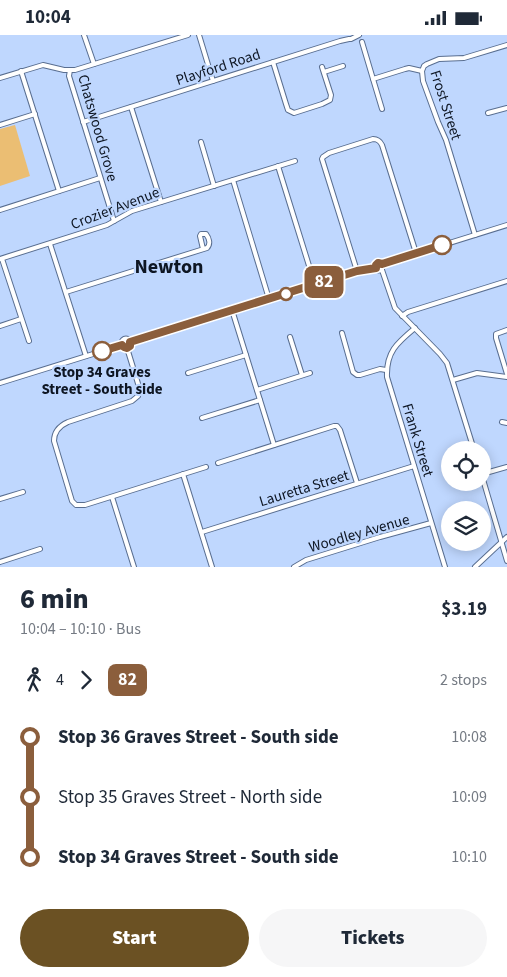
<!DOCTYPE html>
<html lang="en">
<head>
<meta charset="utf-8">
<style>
	:root { --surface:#fff; --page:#f6f6f7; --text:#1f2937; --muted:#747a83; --accent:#6b5123 }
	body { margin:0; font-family:"Source Sans 3",sans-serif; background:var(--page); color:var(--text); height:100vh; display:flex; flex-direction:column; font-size:19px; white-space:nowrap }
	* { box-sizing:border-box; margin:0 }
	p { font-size:16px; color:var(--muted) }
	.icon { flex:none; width:28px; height:28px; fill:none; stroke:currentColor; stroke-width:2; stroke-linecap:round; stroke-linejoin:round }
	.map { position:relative; height:532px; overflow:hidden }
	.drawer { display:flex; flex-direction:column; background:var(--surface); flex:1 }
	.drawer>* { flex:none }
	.badge { padding:0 10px; border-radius:8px; font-size:18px; line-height:32px }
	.buttons { position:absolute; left:441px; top:406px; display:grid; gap:10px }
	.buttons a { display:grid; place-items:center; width:50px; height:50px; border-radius:50%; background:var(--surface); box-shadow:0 2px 12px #0003; font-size:25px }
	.map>.badge { position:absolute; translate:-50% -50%; box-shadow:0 0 0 2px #fff }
	.legs { display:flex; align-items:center; gap:8px; height:55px; padding:0 20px; font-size:16px }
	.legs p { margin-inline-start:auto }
	.head { display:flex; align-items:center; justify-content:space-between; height:85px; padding:0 20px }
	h1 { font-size:28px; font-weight:800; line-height:38px }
	.primary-button { display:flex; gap:10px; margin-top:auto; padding:10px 20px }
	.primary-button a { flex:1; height:58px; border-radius:30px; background:var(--accent); color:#fff; font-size:20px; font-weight:800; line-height:58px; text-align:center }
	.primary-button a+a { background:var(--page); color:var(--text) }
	ul { padding:0 20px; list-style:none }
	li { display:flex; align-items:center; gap:18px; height:60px; font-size:19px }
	li i { display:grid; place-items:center; width:8px; height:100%; margin:0 6px; background:currentColor }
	li i::after { content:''; width:12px; height:12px; margin:-6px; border:4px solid; border-radius:50%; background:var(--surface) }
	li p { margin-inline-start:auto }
	li:first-child i { background:linear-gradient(#0000 50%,currentColor 0) }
	li:last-child i { background:linear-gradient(currentColor 50%,#0000 0) }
	.status { display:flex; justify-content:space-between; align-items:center; height:35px; padding:0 25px; background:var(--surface); direction:ltr }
	.status svg { height:14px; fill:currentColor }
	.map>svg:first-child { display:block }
	.green { fill:#ebbe73 }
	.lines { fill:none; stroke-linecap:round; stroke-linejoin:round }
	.street-casing { stroke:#596e90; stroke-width:6 }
	.street { stroke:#fff; stroke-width:4 }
	.line-1-casing { stroke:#fff; stroke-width:11 }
	.line-1 { stroke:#8b5e3c; stroke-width:8 }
	.stop-1-dot { fill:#fff; stroke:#8b5e3c; stroke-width:2.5 }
	.labels { text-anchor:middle; stroke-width:4.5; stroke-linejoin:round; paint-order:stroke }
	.street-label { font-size:15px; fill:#0e1623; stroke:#bfd7fe }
	.stop-label { font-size:15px; font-weight:bold; fill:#0e1623; stroke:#bfd7fe }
	.district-label { font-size:20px; font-weight:bold; fill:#0e1623; stroke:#bfd7fe }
</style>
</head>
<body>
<div class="status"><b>10:04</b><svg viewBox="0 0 49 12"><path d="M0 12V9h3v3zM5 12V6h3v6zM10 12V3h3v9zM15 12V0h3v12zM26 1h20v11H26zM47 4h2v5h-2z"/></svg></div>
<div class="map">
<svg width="507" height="532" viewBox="0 0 507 532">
	<rect width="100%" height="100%" fill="#bfd7fe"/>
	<polygon class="green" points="15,90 30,141 0,151 0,94"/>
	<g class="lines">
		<g class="street-casing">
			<g id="street">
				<polyline points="84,0 94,29"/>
				<polyline points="199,0 213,46"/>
				<polyline points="362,7 373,44"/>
				<polyline points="273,27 286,69 288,75 294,78 322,69 330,65 331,60 322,32"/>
				<polyline points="70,35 69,41 114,186"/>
				<polyline points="21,36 59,156"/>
				<polyline points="324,37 343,31"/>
				<polyline points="0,43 43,30 64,35 75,35 188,0"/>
				<polyline points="131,72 161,167"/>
				<polyline points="382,74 373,44 405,34 409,33 422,36"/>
				<polyline points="488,78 507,73"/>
				<polyline points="83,87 340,6 349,4 351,4 359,0"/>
				<polyline points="0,90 35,79"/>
				<polyline points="201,107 214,151"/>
				<polyline points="278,131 315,250"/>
				<polyline points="233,145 269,264"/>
				<polyline points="0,175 100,143"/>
				<polyline points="475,200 446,105 438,87 423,46 422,36 424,31 427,29 439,24 464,23 507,10"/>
				<polyline points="50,209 86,321"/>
				<polyline points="0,224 107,190 132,176 295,126"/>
				<polyline points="2,224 29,306"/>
				<circle cx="379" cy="232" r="3.5"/>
				<polyline points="382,229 507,190"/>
				<polyline points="382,235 395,273 440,319 447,328 474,415"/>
				<path d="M357 236 322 124 323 122 329 118 373 104C378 104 380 106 382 110L416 218"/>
				<path d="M66 257 207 213C211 209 209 203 206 199H201L200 201 203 214"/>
				<polyline points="232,275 274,410"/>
				<polyline points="402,281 408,277 507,246"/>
				<polyline points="0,291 21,284"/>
				<path d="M415 293C397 308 386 317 387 342L445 532"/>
				<polyline points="507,295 496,299 496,303 507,339"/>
				<polyline points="342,298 353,337 357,340 360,340 380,334 386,335"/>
				<polyline points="290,302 302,340"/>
				<circle cx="126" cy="308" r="4.5"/>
				<polyline points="130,307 357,236 376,233"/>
				<path d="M127 313 140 355 138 361 132 366 68 387C59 391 54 397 54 406L72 466 76 470H85L206 432"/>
				<polyline points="188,338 246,320"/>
				<polyline points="453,345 477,338 507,342"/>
				<polyline points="0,348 122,310"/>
				<polyline points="257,355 310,338"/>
				<polyline points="202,383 260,365"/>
				<polyline points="502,387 507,388"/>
				<polyline points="218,428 334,391 337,391 340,395 357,448"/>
				<polyline points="183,439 212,532"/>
				<polyline points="482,439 507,432"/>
				<polyline points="482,441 507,526"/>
				<polyline points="112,462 134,532"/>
				<polyline points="0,464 23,457"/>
				<polyline points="202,497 414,431"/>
				<polyline points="0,527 40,514"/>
				<polyline points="294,532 306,525 380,502 431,488"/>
				<polyline points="475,532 507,502"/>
			</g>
		</g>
		<use href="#street" class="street"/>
	</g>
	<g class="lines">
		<g class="line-1-casing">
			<polyline id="line-1" points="102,316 122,310 124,312 127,313 130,311 130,307 357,236 376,233 376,230 378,228 382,229 442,210"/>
		</g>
		<use href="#line-1" class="line-1"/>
	</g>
	<g class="stop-1-dot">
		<circle cx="442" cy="210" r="9"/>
		<circle cx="286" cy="259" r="6"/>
		<circle cx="102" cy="316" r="9"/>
	</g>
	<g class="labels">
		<g class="street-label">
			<text transform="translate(218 32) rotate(-18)" y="5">Playford Road</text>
			<text transform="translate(446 70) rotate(72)" y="5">Frost Street</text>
			<text transform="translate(98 93) rotate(74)" y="5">Chatswood Grove</text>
			<text transform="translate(115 173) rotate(-21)" y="5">Crozier Avenue</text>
			<text transform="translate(418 405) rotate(73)" y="5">Frank Street</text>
			<text transform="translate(304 453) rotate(-17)" y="5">Lauretta Street</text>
			<text transform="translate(359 498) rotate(-16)" y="5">Woodley Avenue</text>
		</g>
		<g class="stop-label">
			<text x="102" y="342">Stop 34 Graves<tspan x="102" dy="17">Street - South side</tspan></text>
		</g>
		<g class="district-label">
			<text x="169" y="238">Newton</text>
		</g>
	</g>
</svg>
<div class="buttons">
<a><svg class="icon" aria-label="locate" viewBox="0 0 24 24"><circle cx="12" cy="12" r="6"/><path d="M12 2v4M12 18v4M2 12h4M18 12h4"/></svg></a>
<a><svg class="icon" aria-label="layers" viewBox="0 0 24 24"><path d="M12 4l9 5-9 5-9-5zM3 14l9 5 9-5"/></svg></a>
</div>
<b class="badge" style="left:324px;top:247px;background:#8b5e3c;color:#fff">82</b>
</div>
<section class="drawer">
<div class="head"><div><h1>6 min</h1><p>10:04 – 10:10 · Bus</p></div><b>$3.19</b></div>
<div class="legs"><svg class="icon" aria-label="walk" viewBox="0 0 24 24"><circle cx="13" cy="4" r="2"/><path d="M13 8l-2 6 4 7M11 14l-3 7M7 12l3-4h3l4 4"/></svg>4<svg class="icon" aria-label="forward" viewBox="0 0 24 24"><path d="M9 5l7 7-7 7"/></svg><b class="badge" style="background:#8b5e3c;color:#fff">82</b><p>2 stops</p></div>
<ul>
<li><i style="color:#8b5e3c"></i><b>Stop 36 Graves Street - South side</b><p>10:08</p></li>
<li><i style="color:#8b5e3c"></i><span>Stop 35 Graves Street - North side</span><p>10:09</p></li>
<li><i style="color:#8b5e3c"></i><b>Stop 34 Graves Street - South side</b><p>10:10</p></li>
</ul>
<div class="primary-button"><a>Start</a><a>Tickets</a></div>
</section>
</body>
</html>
